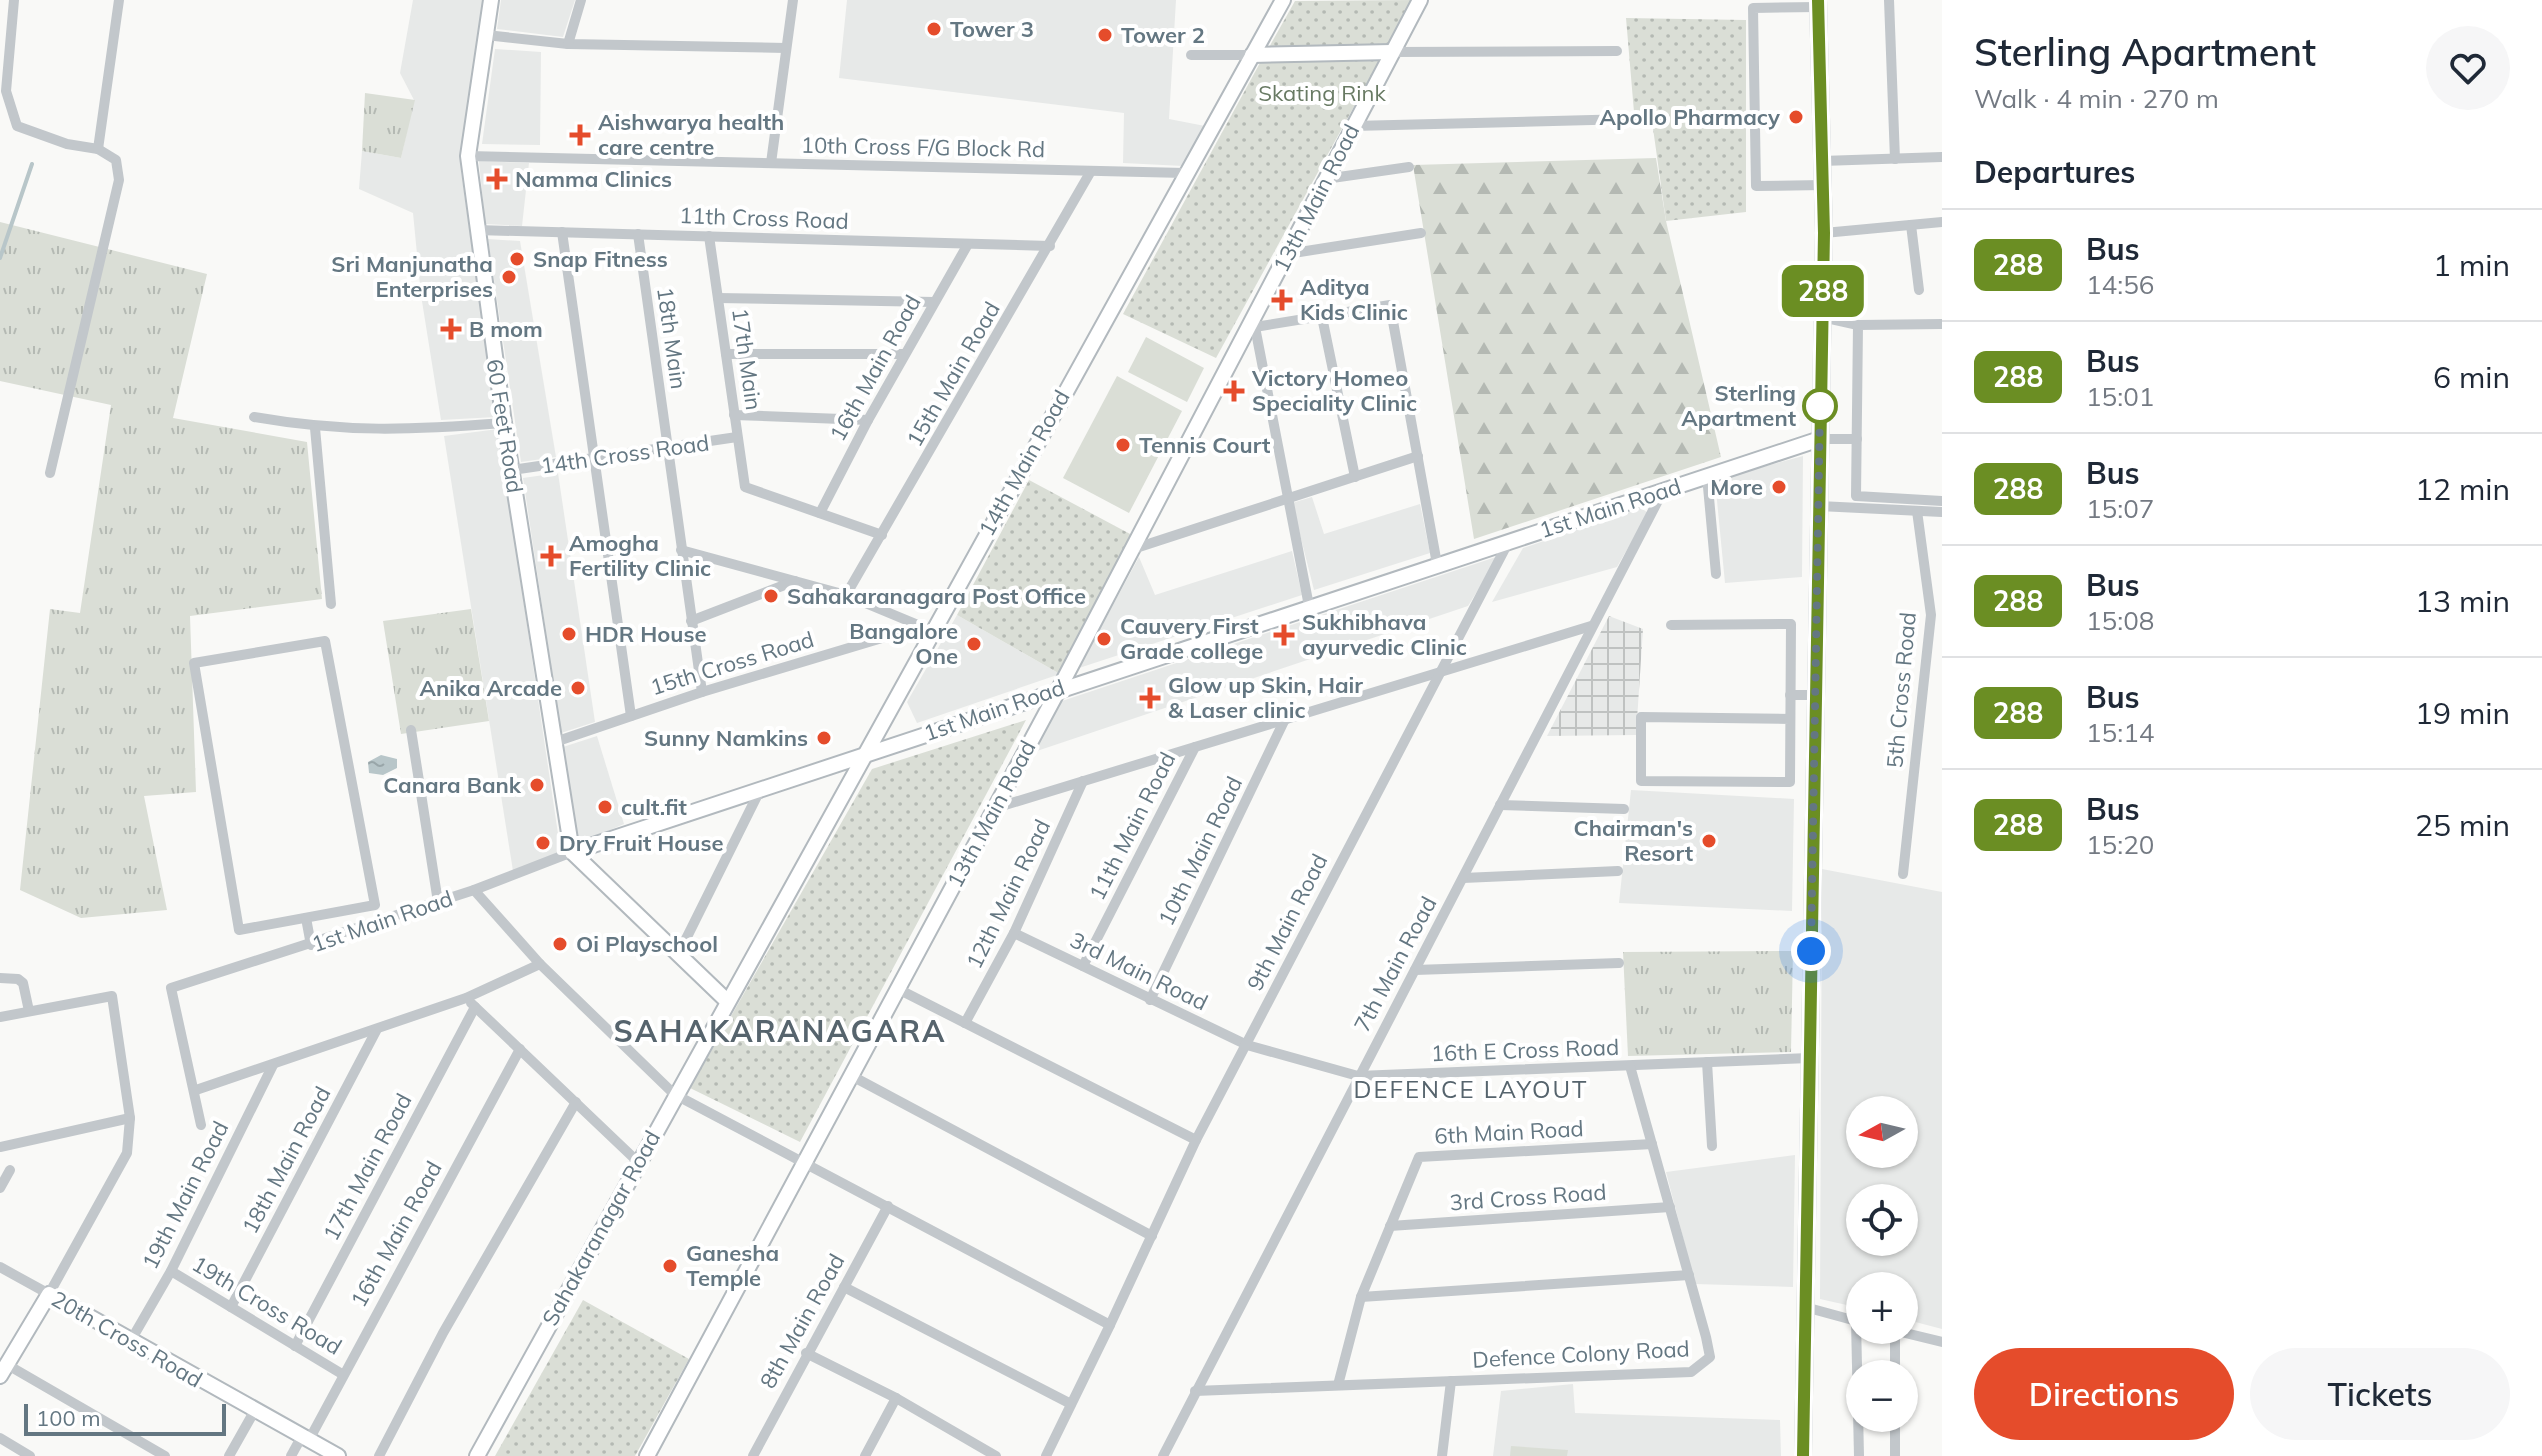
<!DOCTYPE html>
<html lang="en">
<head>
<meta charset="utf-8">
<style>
	:root { --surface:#fff; --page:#f6f6f7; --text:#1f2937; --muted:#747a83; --line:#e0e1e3; --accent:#e54c2b }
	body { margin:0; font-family:Mulish,sans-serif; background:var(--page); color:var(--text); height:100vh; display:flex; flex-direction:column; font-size:30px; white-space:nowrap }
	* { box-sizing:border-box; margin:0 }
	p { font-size:26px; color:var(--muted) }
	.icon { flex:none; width:44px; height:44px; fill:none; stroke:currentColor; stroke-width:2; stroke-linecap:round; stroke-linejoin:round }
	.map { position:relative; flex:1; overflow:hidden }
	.panel { display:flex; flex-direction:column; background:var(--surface); width:600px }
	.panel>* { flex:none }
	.badge { padding:0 16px; border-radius:12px; font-size:28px; line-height:52px }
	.needle { width:52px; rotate:262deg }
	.tools { position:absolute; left:1846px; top:1096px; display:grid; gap:16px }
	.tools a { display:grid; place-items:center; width:72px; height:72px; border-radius:50%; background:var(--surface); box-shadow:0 2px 6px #0004; font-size:40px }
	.scale { position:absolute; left:24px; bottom:20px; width:202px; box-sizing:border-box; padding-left:8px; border:4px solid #647782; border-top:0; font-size:22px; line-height:28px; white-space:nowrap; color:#647782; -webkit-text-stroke:6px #fff; paint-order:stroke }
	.you { position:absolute; width:40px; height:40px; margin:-20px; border:6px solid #fff; border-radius:50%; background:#1a73e8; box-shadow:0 0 0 12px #1a73e833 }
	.map>.badge { position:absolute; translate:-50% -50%; box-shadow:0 0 0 4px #fff }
	h2 { padding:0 32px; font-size:30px; line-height:72px }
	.round { display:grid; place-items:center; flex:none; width:84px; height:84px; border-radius:42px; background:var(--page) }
	.overview { display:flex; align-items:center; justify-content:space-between; height:136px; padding:0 32px }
	h1 { font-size:38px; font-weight:600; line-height:60px }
	.action { display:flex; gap:16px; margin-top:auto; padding:16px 32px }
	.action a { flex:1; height:92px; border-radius:48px; background:var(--accent); color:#fff; font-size:32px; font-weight:600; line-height:92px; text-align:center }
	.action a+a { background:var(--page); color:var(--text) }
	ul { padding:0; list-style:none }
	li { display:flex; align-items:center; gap:24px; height:112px; padding:0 32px; border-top:2px solid var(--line) }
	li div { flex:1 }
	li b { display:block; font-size:30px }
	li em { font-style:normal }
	li .badge { min-width:88px; font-weight:700; text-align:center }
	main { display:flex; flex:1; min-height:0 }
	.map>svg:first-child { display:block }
	.built { fill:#e7e9e8; fill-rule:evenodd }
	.industrial { fill:url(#industrial-grid) }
	.grass { fill:url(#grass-tufts) }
	.forest { fill:url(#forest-firs) }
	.park { fill:url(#park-dots) }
	.pitch { fill:#daded6 }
	.water { fill:url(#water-ripples) }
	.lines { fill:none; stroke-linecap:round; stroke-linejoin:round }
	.stream { stroke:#b8c6c9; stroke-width:4 }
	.secondary-casing { stroke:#b2b9be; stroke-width:18 }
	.street { stroke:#c2c7cb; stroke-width:10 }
	.secondary { stroke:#fff; stroke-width:14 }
	.line-casing { stroke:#fff; stroke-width:18 }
	.line { stroke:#6b8e23; stroke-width:12 }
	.walk { stroke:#647782; stroke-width:8; stroke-dasharray:0 14.4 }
	.poi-dot { fill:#e54c2b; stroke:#fff; stroke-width:3 }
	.stop-dot { fill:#fff; stroke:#6b8e23; stroke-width:4 }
	.labels { text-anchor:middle; stroke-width:8; stroke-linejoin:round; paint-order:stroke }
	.poi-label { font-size:22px; font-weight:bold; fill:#647782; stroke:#fff; text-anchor:start }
	.park-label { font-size:22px; fill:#687a63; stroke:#fff }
	.street-label { font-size:22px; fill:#647782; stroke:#fff }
	.stop-label { font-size:22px; font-weight:bold; fill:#647782; stroke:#fff; text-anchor:end }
	.neighbourhood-label { font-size:24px; letter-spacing:2px; fill:#56646d; stroke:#fff }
	.district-label { font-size:30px; font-weight:bold; letter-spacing:2px; fill:#56646d; stroke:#fff }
</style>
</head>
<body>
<main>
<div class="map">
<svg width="1942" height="1456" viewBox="0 0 1942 1456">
	<defs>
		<pattern id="industrial-grid" width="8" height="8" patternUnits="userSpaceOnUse" patternTransform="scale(2)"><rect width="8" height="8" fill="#e7e9e8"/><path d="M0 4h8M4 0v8" fill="none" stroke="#bfc2c1"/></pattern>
		<pattern id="grass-tufts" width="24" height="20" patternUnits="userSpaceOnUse" patternTransform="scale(2)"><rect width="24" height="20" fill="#daded6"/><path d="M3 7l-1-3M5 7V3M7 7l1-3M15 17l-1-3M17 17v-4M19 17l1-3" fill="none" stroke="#b4b9b3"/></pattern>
		<pattern id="forest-firs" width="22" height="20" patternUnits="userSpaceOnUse" patternTransform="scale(2)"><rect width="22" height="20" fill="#daded6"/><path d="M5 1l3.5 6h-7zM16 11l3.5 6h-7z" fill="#b4b9b3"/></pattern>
		<pattern id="park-dots" width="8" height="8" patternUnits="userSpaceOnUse" patternTransform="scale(2)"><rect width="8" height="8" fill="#daded6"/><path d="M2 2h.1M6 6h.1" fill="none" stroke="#b4b9b3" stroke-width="1.8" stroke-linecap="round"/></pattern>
		<pattern id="water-ripples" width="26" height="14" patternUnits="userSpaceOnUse" patternTransform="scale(2)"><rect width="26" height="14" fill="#b8c6c9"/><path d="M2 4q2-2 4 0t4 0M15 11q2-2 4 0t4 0" fill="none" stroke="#99a6a9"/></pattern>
	</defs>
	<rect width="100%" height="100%" fill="#f9f9f7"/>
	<g class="built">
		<polygon points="413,0 484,0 461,171 496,417 441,420 421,295 413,213 359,189 362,151 401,158 414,100 400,73"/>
		<polygon points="501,0 575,0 563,37 497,29"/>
		<polygon points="847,0 1176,0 1169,119 1205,126 1183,166 1123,163 1124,113 839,78"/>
		<polygon points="495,49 541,52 540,145 482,144"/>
		<polygon points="479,161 529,163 522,226 485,224"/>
		<polygon points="488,239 520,241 556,457 521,462"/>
		<polygon points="498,429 561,854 513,871 444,436"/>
		<polygon points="1803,456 1802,577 1725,583 1715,480"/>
		<polygon points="558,473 595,722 561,733 523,478"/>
		<polygon points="1312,497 1324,534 1420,504 1430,553 1314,590 1292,503"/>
		<polygon points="1641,508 1648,513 1617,567 1492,602 1523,548"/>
		<polygon points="1292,551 1302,595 1079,668 1139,557 1155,595"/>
		<polygon points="1499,556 1468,606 1031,753 1062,701"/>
		<polygon points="957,615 1060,674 917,723 907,702"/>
		<polygon points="597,736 624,824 577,844 563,747"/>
		<polygon points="1631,790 1794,799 1792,911 1619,903"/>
		<path d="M1822 869 1942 892V1329L1904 1319V1286H1860V1308L1820 1299ZM1860 1110H1904V1154H1860ZM1860 1198H1904V1242H1860Z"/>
		<polygon points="1795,1155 1793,1287 1695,1284 1666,1172"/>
		<polygon points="1573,1384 1575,1413 1780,1420 1781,1456 1493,1456 1501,1391"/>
	</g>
	<polygon class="industrial" points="1609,616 1643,629 1636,735 1547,736"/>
	<g class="grass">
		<polygon points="365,93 415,100 401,158 362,151"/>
		<polygon points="0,222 207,274 173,418 307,442 322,599 190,616 196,792 144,796 167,910 81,918 20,890 50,609 80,613 111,405 0,381"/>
		<polygon points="471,609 489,721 401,734 383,621"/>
		<polygon points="1793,951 1791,1052 1628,1056 1623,952"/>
	</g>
	<polygon class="forest" points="1656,158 1666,221 1721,457 1474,539 1413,165"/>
	<g class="park">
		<polygon points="1414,0 1389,47 1268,49 1295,1"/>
		<polygon points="1626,18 1746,20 1746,212 1666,221 1651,114 1634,112"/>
		<polygon points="1261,61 1379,61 1216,358 1123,314"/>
		<polygon points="1029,480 1132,535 1060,674 957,615"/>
		<polygon points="1026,720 800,1142 690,1088 872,769"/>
		<polygon points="583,1300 689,1359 635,1456 495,1456"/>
	</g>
	<g class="pitch">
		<polygon points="1146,337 1204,368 1187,402 1128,372"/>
		<polygon points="1117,376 1182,411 1129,513 1063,478"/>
		<polygon points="1511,1446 1568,1450 1567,1456 1510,1456"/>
	</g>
	<polygon class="water" points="381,755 397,759 397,768 383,775 369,773 368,762"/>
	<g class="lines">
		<polyline class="stream" points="0,258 32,164"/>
		<g class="secondary-casing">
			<g id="secondary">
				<polyline points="491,0 468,156 504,423 572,852"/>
				<polyline points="1252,55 1392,52"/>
				<polyline points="572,852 1820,439"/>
				<polyline points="572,852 727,1001"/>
				<polyline points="0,1376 49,1294 338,1456"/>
				<polyline points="477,1456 1283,0"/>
				<polyline points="647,1456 1060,687 1420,0"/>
				<polyline points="1803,1456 1824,233 1818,0"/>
			</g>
		</g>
		<g class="street">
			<polyline points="14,0 6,91 17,126 67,144 98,149 119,0"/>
			<polyline points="1889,0 1895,159"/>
			<polyline points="1818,7 1753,8 1756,186 1823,185"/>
			<polyline points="486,35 568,44 786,48"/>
			<polyline points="568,44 581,0"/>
			<polyline points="1392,52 1617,51"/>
			<polyline points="1191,55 1252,55"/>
			<polyline points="1353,126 1631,119"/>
			<polyline points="468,156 1185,173"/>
			<polyline points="1822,161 1942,157"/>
			<polyline points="771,163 793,0"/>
			<polyline points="1325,179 1409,167"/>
			<polyline points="1911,225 1919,290"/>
			<polyline points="477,230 1050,246"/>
			<polyline points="562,232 631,716"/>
			<polyline points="1824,233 1942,222"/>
			<polyline points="638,234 702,692"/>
			<polyline points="709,236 745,487 882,535"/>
			<polyline points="1287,254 1421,233"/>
			<polyline points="718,298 934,302"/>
			<polyline points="1322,317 1355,477"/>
			<polyline points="1822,317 1858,325"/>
			<polyline points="1942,324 1858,325 1856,496 1942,501"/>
			<polyline points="1255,327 1390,305 1437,564"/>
			<polyline points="1249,329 1255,327 1309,606"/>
			<polyline points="726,354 904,354"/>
			<polyline points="734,415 868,420"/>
			<path d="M254 417C345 433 412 430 504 423"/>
			<polyline points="315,428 331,604"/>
			<polyline points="1820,439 1857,439"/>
			<polyline points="512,470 737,437"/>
			<polyline points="50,473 119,180 116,160 98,149"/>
			<polyline points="1707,476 1716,574"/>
			<polyline points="1819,506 1942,512"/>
			<polyline points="820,513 868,420 968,244"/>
			<polyline points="1133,549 1418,456"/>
			<polyline points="681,550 846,595 923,627"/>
			<polyline points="846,595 1091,171"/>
			<polyline points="691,621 795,581"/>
			<polyline points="1671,625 1791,624 1790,782 1641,781 1641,717 1790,719"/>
			<polygon points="325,641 375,905 239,930 194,663"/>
			<polyline points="1790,695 1815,695"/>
			<polyline points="411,730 438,902"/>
			<polyline points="555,742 702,692 922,626"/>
			<polyline points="1500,805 1624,809"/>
			<polyline points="992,809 1591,626"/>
			<polyline points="1903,874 1931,615 1917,511"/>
			<polyline points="1463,878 1618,871"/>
			<polyline points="474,890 540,964 674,1094 1110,1325 1046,1456"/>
			<polyline points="306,918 311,945"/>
			<polyline points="1014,933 1247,1045 1358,1076 1809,1058"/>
			<polyline points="678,955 761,788"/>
			<polyline points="1083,966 1195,747"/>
			<polyline points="1415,970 1619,963"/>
			<polyline points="0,978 18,979 23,983 29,1011"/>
			<polyline points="898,989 1196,1140"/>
			<polyline points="1150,1000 1285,719"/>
			<polyline points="471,1003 638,1162"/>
			<polyline points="0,1017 112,996 130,1118 127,1153 49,1294 0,1267"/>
			<polyline points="965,1023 1014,933 1083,781"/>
			<polyline points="1707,1062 1712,1146"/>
			<polyline points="850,1075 1152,1236"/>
			<polyline points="196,1090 466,998 540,964"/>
			<polyline points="201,1125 171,988 474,890 572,852"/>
			<polyline points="0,1147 130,1118"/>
			<polyline points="0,1188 10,1170"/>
			<polyline points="1390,1226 1670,1207"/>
			<polyline points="171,1271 342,1374"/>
			<polyline points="844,1287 1071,1404"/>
			<polyline points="1361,1297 1689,1275"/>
			<polyline points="231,1307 376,1031"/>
			<polyline points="1805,1307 1860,1322"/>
			<polyline points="1856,1321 1859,1456"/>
			<polyline points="1110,1325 1196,1140 1509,541"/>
			<polyline points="1893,1330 1942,1342"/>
			<polyline points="1895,1330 1895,1374"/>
			<polyline points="130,1342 171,1271 273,1065"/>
			<polyline points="295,1346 475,1007"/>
			<polyline points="806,1353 896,1398 996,1456"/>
			<polyline points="6,1364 165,1456"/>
			<polyline points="1338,1385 1361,1297 1419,1157 1652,1144"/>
			<polyline points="1195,1391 1691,1372 1710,1357 1706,1337 1630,1066"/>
			<polyline points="1895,1418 1895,1456"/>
			<polyline points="0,1438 30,1456"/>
			<polyline points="309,1440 520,1049"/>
			<polyline points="229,1456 255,1410"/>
			<polyline points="291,1456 302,1436"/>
			<polyline points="379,1456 443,1333 576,1102"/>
			<polyline points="753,1456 888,1206"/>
			<polyline points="865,1456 896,1398"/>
			<polyline points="1163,1456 1663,491"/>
			<polyline points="1442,1456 1451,1381"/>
		</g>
		<use href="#secondary" class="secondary"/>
	</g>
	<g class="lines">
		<g class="line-casing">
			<polyline id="line" points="1803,1456 1824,233 1818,0"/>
		</g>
		<use href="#line" class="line"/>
		<polyline class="walk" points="1811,951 1820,406"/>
	</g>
	<g class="poi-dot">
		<circle cx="934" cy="29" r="8"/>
		<circle cx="1105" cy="35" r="8"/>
		<circle cx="1796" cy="117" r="8"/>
		<path d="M576 123h8v8h8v8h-8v8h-8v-8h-8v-8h8z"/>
		<path d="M493 167h8v8h8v8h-8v8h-8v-8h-8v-8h8z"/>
		<circle cx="517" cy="259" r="8"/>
		<circle cx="509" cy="277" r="8"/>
		<path d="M1278 288h8v8h8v8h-8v8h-8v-8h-8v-8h8z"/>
		<path d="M447 317h8v8h8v8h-8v8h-8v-8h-8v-8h8z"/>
		<path d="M1230 379h8v8h8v8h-8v8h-8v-8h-8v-8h8z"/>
		<circle cx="1123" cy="445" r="8"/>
		<circle cx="1779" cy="487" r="8"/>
		<path d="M547 544h8v8h8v8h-8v8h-8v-8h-8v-8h8z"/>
		<circle cx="771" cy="596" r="8"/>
		<circle cx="569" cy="634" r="8"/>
		<path d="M1280 623h8v8h8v8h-8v8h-8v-8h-8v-8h8z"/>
		<circle cx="1104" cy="639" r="8"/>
		<circle cx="974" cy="644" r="8"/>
		<circle cx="578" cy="688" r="8"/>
		<path d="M1146 686h8v8h8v8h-8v8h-8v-8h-8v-8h8z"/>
		<circle cx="824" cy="738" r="8"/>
		<circle cx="537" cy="785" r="8"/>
		<circle cx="605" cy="807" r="8"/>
		<circle cx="1709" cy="841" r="8"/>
		<circle cx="543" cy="843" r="8"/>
		<circle cx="560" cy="944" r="8"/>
		<circle cx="670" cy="1266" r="8"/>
	</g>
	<circle class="stop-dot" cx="1820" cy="406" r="16"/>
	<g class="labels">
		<g class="poi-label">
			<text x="950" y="37">Tower 3</text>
			<text x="1121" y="43">Tower 2</text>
			<text x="1780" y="125" text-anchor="end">Apollo Pharmacy</text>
			<text x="598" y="130">Aishwarya health<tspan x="598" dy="25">care centre</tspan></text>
			<text x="515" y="187">Namma Clinics</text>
			<text x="533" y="267">Snap Fitness</text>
			<text x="493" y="272" text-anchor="end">Sri Manjunatha<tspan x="493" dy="25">Enterprises</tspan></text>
			<text x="1300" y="295">Aditya<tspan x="1300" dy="25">Kids Clinic</tspan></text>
			<text x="469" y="337">B mom</text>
			<text x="1252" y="386">Victory Homeo<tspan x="1252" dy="25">Speciality Clinic</tspan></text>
			<text x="1139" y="453">Tennis Court</text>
			<text x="1763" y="495" text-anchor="end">More</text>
			<text x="569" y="551">Amogha<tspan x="569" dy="25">Fertility Clinic</tspan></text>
			<text x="787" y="604">Sahakaranagara Post Office</text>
			<text x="1302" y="630">Sukhibhava<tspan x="1302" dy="25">ayurvedic Clinic</tspan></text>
			<text x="1120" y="634">Cauvery First<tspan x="1120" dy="25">Grade college</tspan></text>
			<text x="958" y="639" text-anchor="end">Bangalore<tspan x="958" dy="25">One</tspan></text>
			<text x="585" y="642">HDR House</text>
			<text x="1168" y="693">Glow up Skin, Hair<tspan x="1168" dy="25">&amp; Laser clinic</tspan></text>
			<text x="562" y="696" text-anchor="end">Anika Arcade</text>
			<text x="808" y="746" text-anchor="end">Sunny Namkins</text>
			<text x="521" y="793" text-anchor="end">Canara Bank</text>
			<text x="621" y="815">cult.fit</text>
			<text x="1693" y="836" text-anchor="end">Chairman's<tspan x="1693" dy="25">Resort</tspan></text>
			<text x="559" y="851">Dry Fruit House</text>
			<text x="576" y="952">Oi Playschool</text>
			<text x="686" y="1261">Ganesha<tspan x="686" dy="25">Temple</tspan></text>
		</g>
		<g class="park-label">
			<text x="1322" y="101">Skating Rink</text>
		</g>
		<g class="street-label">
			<text transform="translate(923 147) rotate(1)" y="8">10th Cross F/G Block Rd</text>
			<text transform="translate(1316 198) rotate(-63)" y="8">13th Main Road</text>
			<text transform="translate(764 218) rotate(2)" y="8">11th Cross Road</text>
			<text transform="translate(672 338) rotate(82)" y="8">18th Main</text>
			<text transform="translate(747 359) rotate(82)" y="8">17th Main</text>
			<text transform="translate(875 368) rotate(-61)" y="8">16th Main Road</text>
			<text transform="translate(953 374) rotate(-60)" y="8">15th Main Road</text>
			<text transform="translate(505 426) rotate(81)" y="8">60 Feet Road</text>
			<text transform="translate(625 454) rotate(-8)" y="8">14th Cross Road</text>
			<text transform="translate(1024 463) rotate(-61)" y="8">14th Main Road</text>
			<text transform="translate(1610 508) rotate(-18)" y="8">1st Main Road</text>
			<text transform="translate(732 663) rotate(-17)" y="8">15th Cross Road</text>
			<text transform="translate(1901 690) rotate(-85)" y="8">5th Cross Road</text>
			<text transform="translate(994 710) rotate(-19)" y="8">1st Main Road</text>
			<text transform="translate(991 814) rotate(-62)" y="8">13th Main Road</text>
			<text transform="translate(1132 826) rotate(-63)" y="8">11th Main Road</text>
			<text transform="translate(1200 851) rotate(-64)" y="8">10th Main Road</text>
			<text transform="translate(1008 894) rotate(-64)" y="8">12th Main Road</text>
			<text transform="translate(382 921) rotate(-19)" y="8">1st Main Road</text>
			<text transform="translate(1287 922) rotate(-63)" y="8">9th Main Road</text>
			<text transform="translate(1395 964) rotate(-62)" y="8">7th Main Road</text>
			<text transform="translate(1139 971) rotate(26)" y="8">3rd Main Road</text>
			<text transform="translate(1525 1050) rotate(-2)" y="8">16th E Cross Road</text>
			<text transform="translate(1509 1132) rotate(-3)" y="8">6th Main Road</text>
			<text transform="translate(286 1160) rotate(-62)" y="8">18th Main Road</text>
			<text transform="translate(367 1167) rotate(-62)" y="8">17th Main Road</text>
			<text transform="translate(185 1195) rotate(-63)" y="8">19th Main Road</text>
			<text transform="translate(1528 1197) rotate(-4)" y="8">3rd Cross Road</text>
			<text transform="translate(601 1228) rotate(-61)" y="8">Sahakaranagar Road</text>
			<text transform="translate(396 1234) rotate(-61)" y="8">16th Main Road</text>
			<text transform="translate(267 1305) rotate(31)" y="8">19th Cross Road</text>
			<text transform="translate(802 1321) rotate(-61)" y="8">8th Main Road</text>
			<text transform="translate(127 1339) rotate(30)" y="8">20th Cross Road</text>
			<text transform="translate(1581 1354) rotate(-3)" y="8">Defence Colony Road</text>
		</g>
		<g class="stop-label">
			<text x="1796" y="401">Sterling<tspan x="1796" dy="25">Apartment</tspan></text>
		</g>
		<g class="neighbourhood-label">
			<text x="1471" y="1098">DEFENCE LAYOUT</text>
		</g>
		<g class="district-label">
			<text x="780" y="1042">SAHAKARANAGARA</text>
		</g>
	</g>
</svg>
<div class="tools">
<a><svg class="needle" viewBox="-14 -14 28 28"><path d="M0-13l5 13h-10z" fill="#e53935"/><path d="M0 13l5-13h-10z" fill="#747a83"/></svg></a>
<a><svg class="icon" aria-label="locate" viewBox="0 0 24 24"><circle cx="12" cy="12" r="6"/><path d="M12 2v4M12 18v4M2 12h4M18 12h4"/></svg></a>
<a>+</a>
<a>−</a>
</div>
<div class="scale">100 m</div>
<div class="you" style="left:1811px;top:951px"></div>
<b class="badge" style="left:1823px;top:291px;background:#6b8e23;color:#fff">288</b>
</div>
<section class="panel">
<div class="overview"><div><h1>Sterling Apartment</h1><p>Walk · 4 min · 270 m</p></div><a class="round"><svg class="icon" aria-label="heart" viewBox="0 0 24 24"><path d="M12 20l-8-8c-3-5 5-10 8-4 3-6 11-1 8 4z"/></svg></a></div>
<h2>Departures</h2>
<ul>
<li><span class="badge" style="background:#6b8e23;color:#fff">288</span><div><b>Bus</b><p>14:56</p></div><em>1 min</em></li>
<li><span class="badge" style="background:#6b8e23;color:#fff">288</span><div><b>Bus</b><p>15:01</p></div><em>6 min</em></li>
<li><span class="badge" style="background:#6b8e23;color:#fff">288</span><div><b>Bus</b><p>15:07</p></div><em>12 min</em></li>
<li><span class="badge" style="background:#6b8e23;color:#fff">288</span><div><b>Bus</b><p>15:08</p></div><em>13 min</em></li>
<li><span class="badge" style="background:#6b8e23;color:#fff">288</span><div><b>Bus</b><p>15:14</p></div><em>19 min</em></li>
<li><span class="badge" style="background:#6b8e23;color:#fff">288</span><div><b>Bus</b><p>15:20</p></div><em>25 min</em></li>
</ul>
<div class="action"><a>Directions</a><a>Tickets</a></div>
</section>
</main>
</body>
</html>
